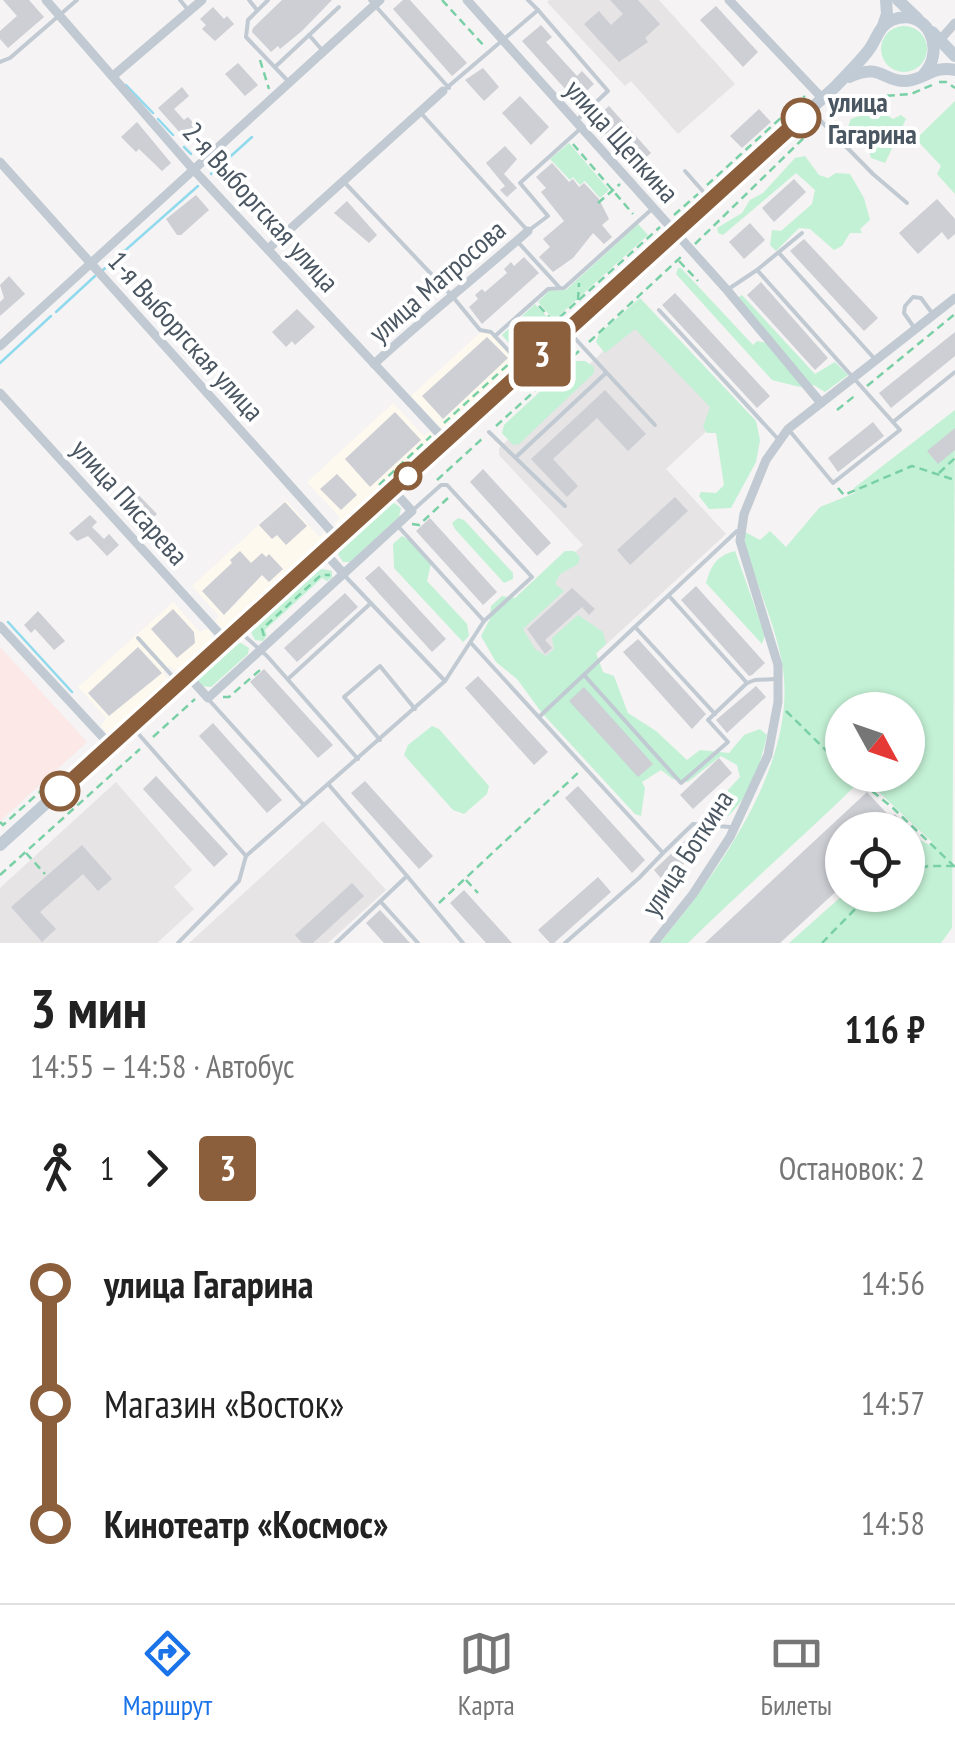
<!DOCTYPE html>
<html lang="ru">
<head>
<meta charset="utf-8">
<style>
	:root { --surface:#fff; --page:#f2f2f2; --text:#222; --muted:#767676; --line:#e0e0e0; --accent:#1a73e8 }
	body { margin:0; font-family:"PT Sans Narrow",sans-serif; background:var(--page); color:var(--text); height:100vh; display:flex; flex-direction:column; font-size:38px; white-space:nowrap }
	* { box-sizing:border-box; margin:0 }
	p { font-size:32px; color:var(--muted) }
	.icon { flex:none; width:55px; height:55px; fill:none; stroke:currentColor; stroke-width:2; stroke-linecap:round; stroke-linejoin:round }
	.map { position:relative; height:943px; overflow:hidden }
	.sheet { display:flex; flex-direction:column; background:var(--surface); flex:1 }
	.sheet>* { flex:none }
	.badge { padding:0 20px; border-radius:8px; font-size:35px; line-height:65px }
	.needle { width:65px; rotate:130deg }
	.fabs { position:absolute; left:825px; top:692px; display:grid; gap:20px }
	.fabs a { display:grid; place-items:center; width:100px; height:100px; border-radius:50%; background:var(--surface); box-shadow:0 2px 8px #0004; font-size:50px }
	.map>.badge { position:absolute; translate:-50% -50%; box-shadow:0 0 0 5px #fff }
	.legs { display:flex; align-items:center; gap:15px; height:110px; padding:0 30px; font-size:32px }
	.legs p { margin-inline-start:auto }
	.overview { display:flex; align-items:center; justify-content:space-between; height:170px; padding:0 30px }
	h1 { font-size:55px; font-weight:700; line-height:75px }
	ul { padding:0 30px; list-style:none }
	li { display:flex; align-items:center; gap:35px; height:120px; font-size:38px }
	li i { display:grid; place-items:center; width:15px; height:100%; margin:0 12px; background:currentColor }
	li i::after { content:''; width:25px; height:25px; margin:-12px; border:8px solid; border-radius:50%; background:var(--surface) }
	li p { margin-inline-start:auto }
	li:first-child i { background:linear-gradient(#0000 50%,currentColor 0) }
	li:last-child i { background:linear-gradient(currentColor 50%,#0000 0) }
	.tabs { display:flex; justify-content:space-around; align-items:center; height:140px; border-top:2px solid var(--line); background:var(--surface); font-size:28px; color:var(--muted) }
	.tabs a { display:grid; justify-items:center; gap:5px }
	.tabs .active { color:var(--accent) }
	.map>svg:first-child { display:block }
	.commercial { fill:#fdf9ef }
	.education { fill:#e6e4e5 }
	.medical { fill:#fce8e6 }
	.green { fill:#c3f1d5; fill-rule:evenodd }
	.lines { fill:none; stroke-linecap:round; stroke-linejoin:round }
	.stream { stroke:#90daee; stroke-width:2.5 }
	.building { fill:#cdcfd5 }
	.path { stroke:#7ad0a6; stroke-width:2.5; stroke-dasharray:8 5; stroke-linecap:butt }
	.service { stroke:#c1cad2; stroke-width:4 }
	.minor { stroke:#c1cad2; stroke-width:9 }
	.secondary { stroke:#c1cbd6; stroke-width:12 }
	.line-1-casing { stroke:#fff; stroke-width:22 }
	.line-1 { stroke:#8b5e3c; stroke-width:15 }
	.stop-1-dot { fill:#fff; stroke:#8b5e3c; stroke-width:5 }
	.labels { text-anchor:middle; stroke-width:8; stroke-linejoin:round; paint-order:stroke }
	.stop-label { font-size:28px; font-weight:bold; fill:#4a5661; stroke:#fff; text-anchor:start }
	.street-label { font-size:28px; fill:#4a5661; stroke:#fff }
</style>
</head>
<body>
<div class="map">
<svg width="955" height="943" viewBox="0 0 955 943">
	<rect width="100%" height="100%" fill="#f5f3f3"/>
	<g class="commercial">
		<polygon points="481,332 494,334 514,356 512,359 516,368 450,429 442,429 411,396"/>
		<polygon points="393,403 424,436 430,431 435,440 425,452 406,463 383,484 369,503 344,525 337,526 334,524 340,518 307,482"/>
		<polygon points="286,500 319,537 325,532 327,542 229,630 221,628 215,621 219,616 192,586"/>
		<polygon points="173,602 200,632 207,629 211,632 213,645 180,674 169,666 163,671 170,682 160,693 152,692 147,696 148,703 112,735 108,735 101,726 106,718 78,687"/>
	</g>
	<g class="education">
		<polygon points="549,0 659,0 735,84 678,134 631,81 625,86 547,2"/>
		<polygon points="640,317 728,411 666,469 726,534 547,699 487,634 583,545 499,455 499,448"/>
		<polygon points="116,782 192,870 174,887 194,909 157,943 0,943 0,888"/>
		<polygon points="323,821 386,890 328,943 189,943"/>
	</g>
	<polygon class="medical" points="0,647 87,742 0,821"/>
	<g class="green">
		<circle cx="904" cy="49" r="23"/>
		<polygon points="955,101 955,194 937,174 941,166 916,139"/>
		<polygon points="872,111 880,111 893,119 901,115 906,119 885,163 871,158 867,143 855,141 853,132 847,129 851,119"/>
		<polygon points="569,143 609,190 600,198 585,181 580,185 573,177 570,180 550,159"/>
		<polygon points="805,156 819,175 828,178 836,173 850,174 864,198 870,220 860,229 862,233 850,233 842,246 834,250 810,229 799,228 776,251 770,245 772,230 781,231 812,204 815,190 796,173 723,235 718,233 717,228 742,213 750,200 763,193 795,158"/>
		<polygon points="638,224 648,235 554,320 538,302 549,291 566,290"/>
		<polygon points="678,268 681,268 753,345 757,341 767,343 737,298 742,295 815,374 835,362 848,375 825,392 814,385 800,387 772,380 676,274"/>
		<polygon points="640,298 756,421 760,440 756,462 731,508 709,509 699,496 701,492 716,493 724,485 716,433 707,433 703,427 710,407 635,329 605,353 596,342 599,334"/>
		<polygon points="535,304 552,322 517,353 502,335"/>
		<polygon points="573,361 585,361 594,367 594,373 519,444 513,445 502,433 504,425"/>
		<path d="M955 410 952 928 941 943H789L843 895H908V839L912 836 930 845 932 842 866 780 859 782C803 837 744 888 688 943H660C718 871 800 762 782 663 775 624 757 585 745 547V532L760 540 770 531 786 547 820 507 855 493 854 488ZM842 710H908V775H842Z"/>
		<polygon points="393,502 401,508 399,517 350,562 343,562 338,554 342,545 386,504"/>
		<polygon points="458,518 464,520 513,573 513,579 504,583 455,529 452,523"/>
		<polygon points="402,536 412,542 431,563 427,581 467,624 469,636 463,642 394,568 393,544"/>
		<path d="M565 551H574L580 557 578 564 560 574 555 584 564 591 523 629 535 649 546 656 554 649 552 638 578 615 603 632 606 644 596 653 603 672 614 676 628 713 656 731 687 760 700 750 729 753 744 735 760 729 767 735C760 766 751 795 727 817L704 816 740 777 737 765 721 756 688 782 673 779 661 770 642 782 645 788 641 816 635 814 542 713 517 679 496 662 481 636 490 619 491 606 502 596 515 598Z"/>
		<path d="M735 551 765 635 762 644 706 583C711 566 716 556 735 551Z"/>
		<polygon points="322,569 332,571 332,578 327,581 322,578 265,630 267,635 263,641 255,640 251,632 255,623 308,575"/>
		<polygon points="233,643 241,643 249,648 248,654 211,687 202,686 198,680 201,673"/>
		<polygon points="432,726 439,729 489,786 487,794 464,814 453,810 404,755 408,745"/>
	</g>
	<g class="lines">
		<g class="stream">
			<polyline points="126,85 153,113"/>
			<polyline points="158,119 173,135"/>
			<polyline points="184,147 191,154"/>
			<polyline points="211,174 252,137"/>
			<polyline points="103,270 198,186"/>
			<polyline points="56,312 95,276"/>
			<polyline points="0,363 51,316"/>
			<polyline points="8,622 72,692"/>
		</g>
	</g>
	<g class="building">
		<polygon points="3,0 29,0 44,17 8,48 0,39 0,31 17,16"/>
		<polygon points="282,0 332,0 302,31 280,49 278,46 271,52 252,32 253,28"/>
		<polygon points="403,0 410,0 467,63 452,76 393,9"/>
		<polygon points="610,0 638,0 660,24 645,38 648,42 619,62 584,24 599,11 611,25 623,14"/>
		<polygon points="716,6 758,52 743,67 700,20"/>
		<polygon points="213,7 224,19 227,16 234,24 215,41 202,29 206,25 200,19"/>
		<polygon points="541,25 552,37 546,42 577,76 582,71 594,84 576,101 522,41"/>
		<polygon points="238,63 258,85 245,96 225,74"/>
		<polygon points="483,68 499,87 484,101 465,80"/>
		<polygon points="182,87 189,96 174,109 184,120 188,117 202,132 190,144 158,108"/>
		<polygon points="520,96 549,127 531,145 502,113"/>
		<polygon points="609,106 651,153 635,167 593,120"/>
		<polygon points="759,109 771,122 742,148 730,136"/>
		<polygon points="137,122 171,163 162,171 139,149 136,152 121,137"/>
		<polygon points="505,146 517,159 504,174 517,188 507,197 500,190 505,186 486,163"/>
		<polygon points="552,163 569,182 573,179 579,187 584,183 599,199 609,219 602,225 612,237 604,244 593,233 573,258 553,272 539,257 550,247 543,239 564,221 541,192 546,188 536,177"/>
		<polygon points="794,179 806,192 774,222 762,208"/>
		<polygon points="196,195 209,210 181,235 177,235 166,219"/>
		<polygon points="937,199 955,219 955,234 948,240 942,232 918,254 899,233"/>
		<polygon points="347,201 377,235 369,243 334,213"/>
		<polygon points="750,223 765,240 744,259 729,242"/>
		<polygon points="804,239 878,318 864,331 790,251"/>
		<polygon points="524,257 539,273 482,324 469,307 478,299 475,295 482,289 485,292 507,273 504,269 511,262 514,266"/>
		<polygon points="9,276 25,294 0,316 0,302 4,298 0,285"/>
		<polygon points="761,282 828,358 815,370 747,295"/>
		<polygon points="675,293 770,396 757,408 662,305"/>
		<polygon points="297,309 315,327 295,345 292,341 286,347 272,332"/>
		<polygon points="955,332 955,356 891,408 879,393"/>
		<polygon points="487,337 508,358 443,419 422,396"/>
		<polygon points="605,390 646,434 628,451 597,418 553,459 578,486 567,497 531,459"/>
		<polygon points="395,412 421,440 370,487 345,459"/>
		<polygon points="873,422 884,436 838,472 828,458"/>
		<polygon points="955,428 955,450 938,464 927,451"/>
		<polygon points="483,469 551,543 537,556 470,482"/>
		<polygon points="337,474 357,495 341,510 320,489"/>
		<polygon points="127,483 157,514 144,526 116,493"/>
		<polygon points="675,497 688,511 630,565 617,550"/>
		<polygon points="285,502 307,526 286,545 277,535 272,539 259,525"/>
		<polygon points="90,515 97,522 92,527 104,539 109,534 119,545 107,556 88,536 77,541 69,533"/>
		<polygon points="430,518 497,592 483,605 416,531"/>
		<polygon points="240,551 251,563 262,553 266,557 269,554 283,569 269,582 262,575 224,615 202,591 232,563 230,560"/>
		<polygon points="379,566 446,639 432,652 365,578"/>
		<polygon points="696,586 765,663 752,675 749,676 681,600"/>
		<polygon points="572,588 595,609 589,615 582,607 545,640 552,648 545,654 527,629"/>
		<polygon points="345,593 358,607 297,662 284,648"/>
		<polygon points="173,609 194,632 195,643 177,658 151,629"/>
		<polygon points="38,611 65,641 54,650 35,629 31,633 24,625"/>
		<polygon points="638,639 706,714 692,729 623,652"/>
		<polygon points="138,647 162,673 109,716 88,693"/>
		<polygon points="264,669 333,745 318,758 250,682"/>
		<polygon points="478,676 548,752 534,765 465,688"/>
		<polygon points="756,686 766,697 727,733 716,720"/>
		<polygon points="584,687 653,764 638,777 569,701"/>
		<polygon points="213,723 282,800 267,813 199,736"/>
		<polygon points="719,758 732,773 693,809 680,795"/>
		<polygon points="156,776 228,854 214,867 143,789"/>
		<polygon points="365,781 433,856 419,869 351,793"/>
		<polygon points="578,786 645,860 632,873 565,798"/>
		<polygon points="867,792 891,818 895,814 909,830 842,830 842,886 780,943 705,943"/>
		<polygon points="694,832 705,845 664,882 654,870"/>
		<polygon points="82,845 112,879 98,891 83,874 40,912 56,929 42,942 11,907"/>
		<polygon points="598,877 611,892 554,943 550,943 538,930"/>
		<polygon points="352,883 364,896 313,943 302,943 295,935"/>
		<polygon points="464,890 512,943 486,943 450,903"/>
		<polygon points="380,910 393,924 410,943 384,943 366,923"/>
	</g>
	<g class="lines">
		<g class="path">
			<polyline points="442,0 486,48"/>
			<polyline points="260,60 269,89"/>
			<polyline points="939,82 946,82 955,88"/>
			<polyline points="828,115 846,99 911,94 932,85"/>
			<polyline points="573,144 633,214"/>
			<polyline points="707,185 805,96"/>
			<polyline points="598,203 620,184"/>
			<polyline points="674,215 698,194"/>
			<polyline points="695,244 815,127"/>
			<polyline points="122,250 130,258"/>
			<polyline points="679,261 698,281"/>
			<polyline points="578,300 579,283"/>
			<polyline points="539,306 554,322"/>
			<polyline points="589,342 682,256"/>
			<polyline points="521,352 660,227"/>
			<polyline points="867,386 955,314"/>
			<polyline points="837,410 857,394"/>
			<polyline points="444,423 512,361"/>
			<polyline points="496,426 579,351"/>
			<polyline points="939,473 955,458"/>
			<polyline points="437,480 483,438"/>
			<polyline points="379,485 431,436"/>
			<polyline points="838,488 844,495 912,466 955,480"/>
			<polyline points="412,524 419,525 448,498"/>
			<polyline points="264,636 262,629 321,575 330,575"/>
			<polyline points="223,697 229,697 260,670 260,665"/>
			<polyline points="786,711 842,766"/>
			<polyline points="153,737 195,699"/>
			<polyline points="852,775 893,808 955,867"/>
			<polyline points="0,822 3,825 43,789"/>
			<polyline points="26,853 45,874"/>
			<polyline points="908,872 928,866 953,866"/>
			<polyline points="0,875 140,749"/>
			<polyline points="466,880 478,893"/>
			<polyline points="439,903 579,772"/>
			<polyline points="822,943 869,895"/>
		</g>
		<g class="service">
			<polyline points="180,0 189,11"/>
			<polyline points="249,0 257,10"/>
			<polyline points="268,0 248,20 246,37 287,80"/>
			<polyline points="370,0 449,88"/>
			<polyline points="538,10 608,91 578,119"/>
			<polyline points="309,35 322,50"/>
			<polyline points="0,62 10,58 77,0"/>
			<polyline points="275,67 339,7"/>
			<polyline points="443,91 538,10 528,0"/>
			<polyline points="420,112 528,231 548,216 520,183 579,130"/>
			<polyline points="813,113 873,174 907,203"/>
			<polyline points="685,171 708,197"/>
			<polyline points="346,184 453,297 480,330 491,332 522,365"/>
			<polyline points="517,241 560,288"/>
			<polyline points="779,253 873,357"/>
			<polyline points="757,270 802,233"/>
			<polyline points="727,290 757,270 900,430 833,483 789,430"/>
			<polyline points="659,310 778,439"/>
			<polyline points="913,326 904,313 905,306 913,297 921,298 932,313"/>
			<polyline points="570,333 655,425"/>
			<polyline points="495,336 548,289 564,288 652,209"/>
			<polyline points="893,422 955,372"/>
			<polyline points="489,432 565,506"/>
			<polyline points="517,456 606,373"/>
			<polyline points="397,525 484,621"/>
			<polyline points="345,576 445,681"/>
			<polyline points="670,597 747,683"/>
			<polyline points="637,629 715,714"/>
			<polyline points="239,631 267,656 358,759"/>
			<polyline points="138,638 176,680"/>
			<polyline points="471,643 663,853 639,878 565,943"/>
			<polyline points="584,675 681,783 728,742 708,720 747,683 755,680 775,679"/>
			<polyline points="288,679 371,603"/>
			<polyline points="209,700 303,804"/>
			<polyline points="540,716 737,531"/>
			<polyline points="135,730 246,856"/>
			<polyline points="380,740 344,697 380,666 415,709"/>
			<polyline points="329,785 407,876 336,943"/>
			<polyline points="663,853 693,824 730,827"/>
			<polyline points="407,876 463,943"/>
			<polyline points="381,902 418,943"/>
			<polyline points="178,943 239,881 246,856 445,681 484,621 532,577 447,485 441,485 412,511"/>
		</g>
		<g class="minor">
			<polyline points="46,0 192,168 446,441"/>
			<polyline points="467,0 727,290 821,403"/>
			<polyline points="729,0 822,98"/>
			<polyline points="940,40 955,23"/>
			<polyline points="113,76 202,0"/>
			<polyline points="0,162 339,540"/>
			<polyline points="268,249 443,91"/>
			<polyline points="0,346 380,0"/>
			<path d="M374 364C424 318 477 276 528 231"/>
			<polyline points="0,393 226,641"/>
			<polyline points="325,553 344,574"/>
			<polyline points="0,626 111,746"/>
			<polyline points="188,676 208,698 412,511 393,490"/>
			<polyline points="654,943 693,894 730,837 768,755 778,702 778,665 740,541 744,514 766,460 788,429 955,298"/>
		</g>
		<g class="secondary">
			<polyline points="898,0 918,19"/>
			<polyline points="883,26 887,14 886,0"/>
			<polyline points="932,32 955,56"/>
			<path d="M849 77C882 62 882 82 906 81 926 79 934 65 955 70"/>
			<path d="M0 845 835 87C846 75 858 64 868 51 877 40 878 26 892 20 928 6 946 50 924 74"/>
		</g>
	</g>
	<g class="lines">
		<g class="line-1-casing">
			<polyline id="line-1" points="60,791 801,118"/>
		</g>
		<use href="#line-1" class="line-1"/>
	</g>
	<g class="stop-1-dot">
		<circle cx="801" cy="118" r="18"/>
		<circle cx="408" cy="476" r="12"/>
		<circle cx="60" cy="791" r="18"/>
	</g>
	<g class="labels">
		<g class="stop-label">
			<text x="828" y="112">улица<tspan x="828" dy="32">Гагарина</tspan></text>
		</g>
		<g class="street-label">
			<text transform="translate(622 141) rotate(48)" y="10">улица Щепкина</text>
			<text transform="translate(261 207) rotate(48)" y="10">2-я Выборгская улица</text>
			<text transform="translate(437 281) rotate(-41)" y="10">улица Матросова</text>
			<text transform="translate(186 336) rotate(48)" y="10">1-я Выборгская улица</text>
			<text transform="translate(130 502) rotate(48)" y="10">улица Писарева</text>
			<text transform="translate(687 853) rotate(-57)" y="10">улица Боткина</text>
		</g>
	</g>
</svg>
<div class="fabs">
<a><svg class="needle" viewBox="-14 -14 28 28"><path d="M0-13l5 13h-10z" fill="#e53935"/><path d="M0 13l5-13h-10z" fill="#767676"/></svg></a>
<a><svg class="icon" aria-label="locate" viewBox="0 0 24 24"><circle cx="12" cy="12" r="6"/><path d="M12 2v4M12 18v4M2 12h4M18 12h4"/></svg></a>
</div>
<b class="badge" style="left:542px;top:354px;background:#8b5e3c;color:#fff">3</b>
</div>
<section class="sheet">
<div class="overview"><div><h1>3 мин</h1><p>14:55 – 14:58 · Автобус</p></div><b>116 ₽</b></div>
<div class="legs"><svg class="icon" aria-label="walk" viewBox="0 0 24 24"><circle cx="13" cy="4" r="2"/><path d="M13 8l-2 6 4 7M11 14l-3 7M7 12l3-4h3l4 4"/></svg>1<svg class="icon" aria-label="forward" viewBox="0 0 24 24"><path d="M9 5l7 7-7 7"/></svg><b class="badge" style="background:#8b5e3c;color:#fff">3</b><p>Остановок: 2</p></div>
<ul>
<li><i style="color:#8b5e3c"></i><b>улица Гагарина</b><p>14:56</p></li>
<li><i style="color:#8b5e3c"></i><span>Магазин «Восток»</span><p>14:57</p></li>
<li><i style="color:#8b5e3c"></i><b>Кинотеатр «Космос»</b><p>14:58</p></li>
</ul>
</section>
<nav class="tabs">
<a class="active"><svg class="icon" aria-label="directions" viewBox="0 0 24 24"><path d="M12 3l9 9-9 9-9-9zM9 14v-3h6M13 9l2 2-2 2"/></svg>Маршрут</a>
<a><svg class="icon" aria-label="map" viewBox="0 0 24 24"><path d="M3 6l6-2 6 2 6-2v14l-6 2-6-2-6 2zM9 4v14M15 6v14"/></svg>Карта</a>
<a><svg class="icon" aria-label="tickets" viewBox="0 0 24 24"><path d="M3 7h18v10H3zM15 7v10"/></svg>Билеты</a>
</nav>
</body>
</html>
